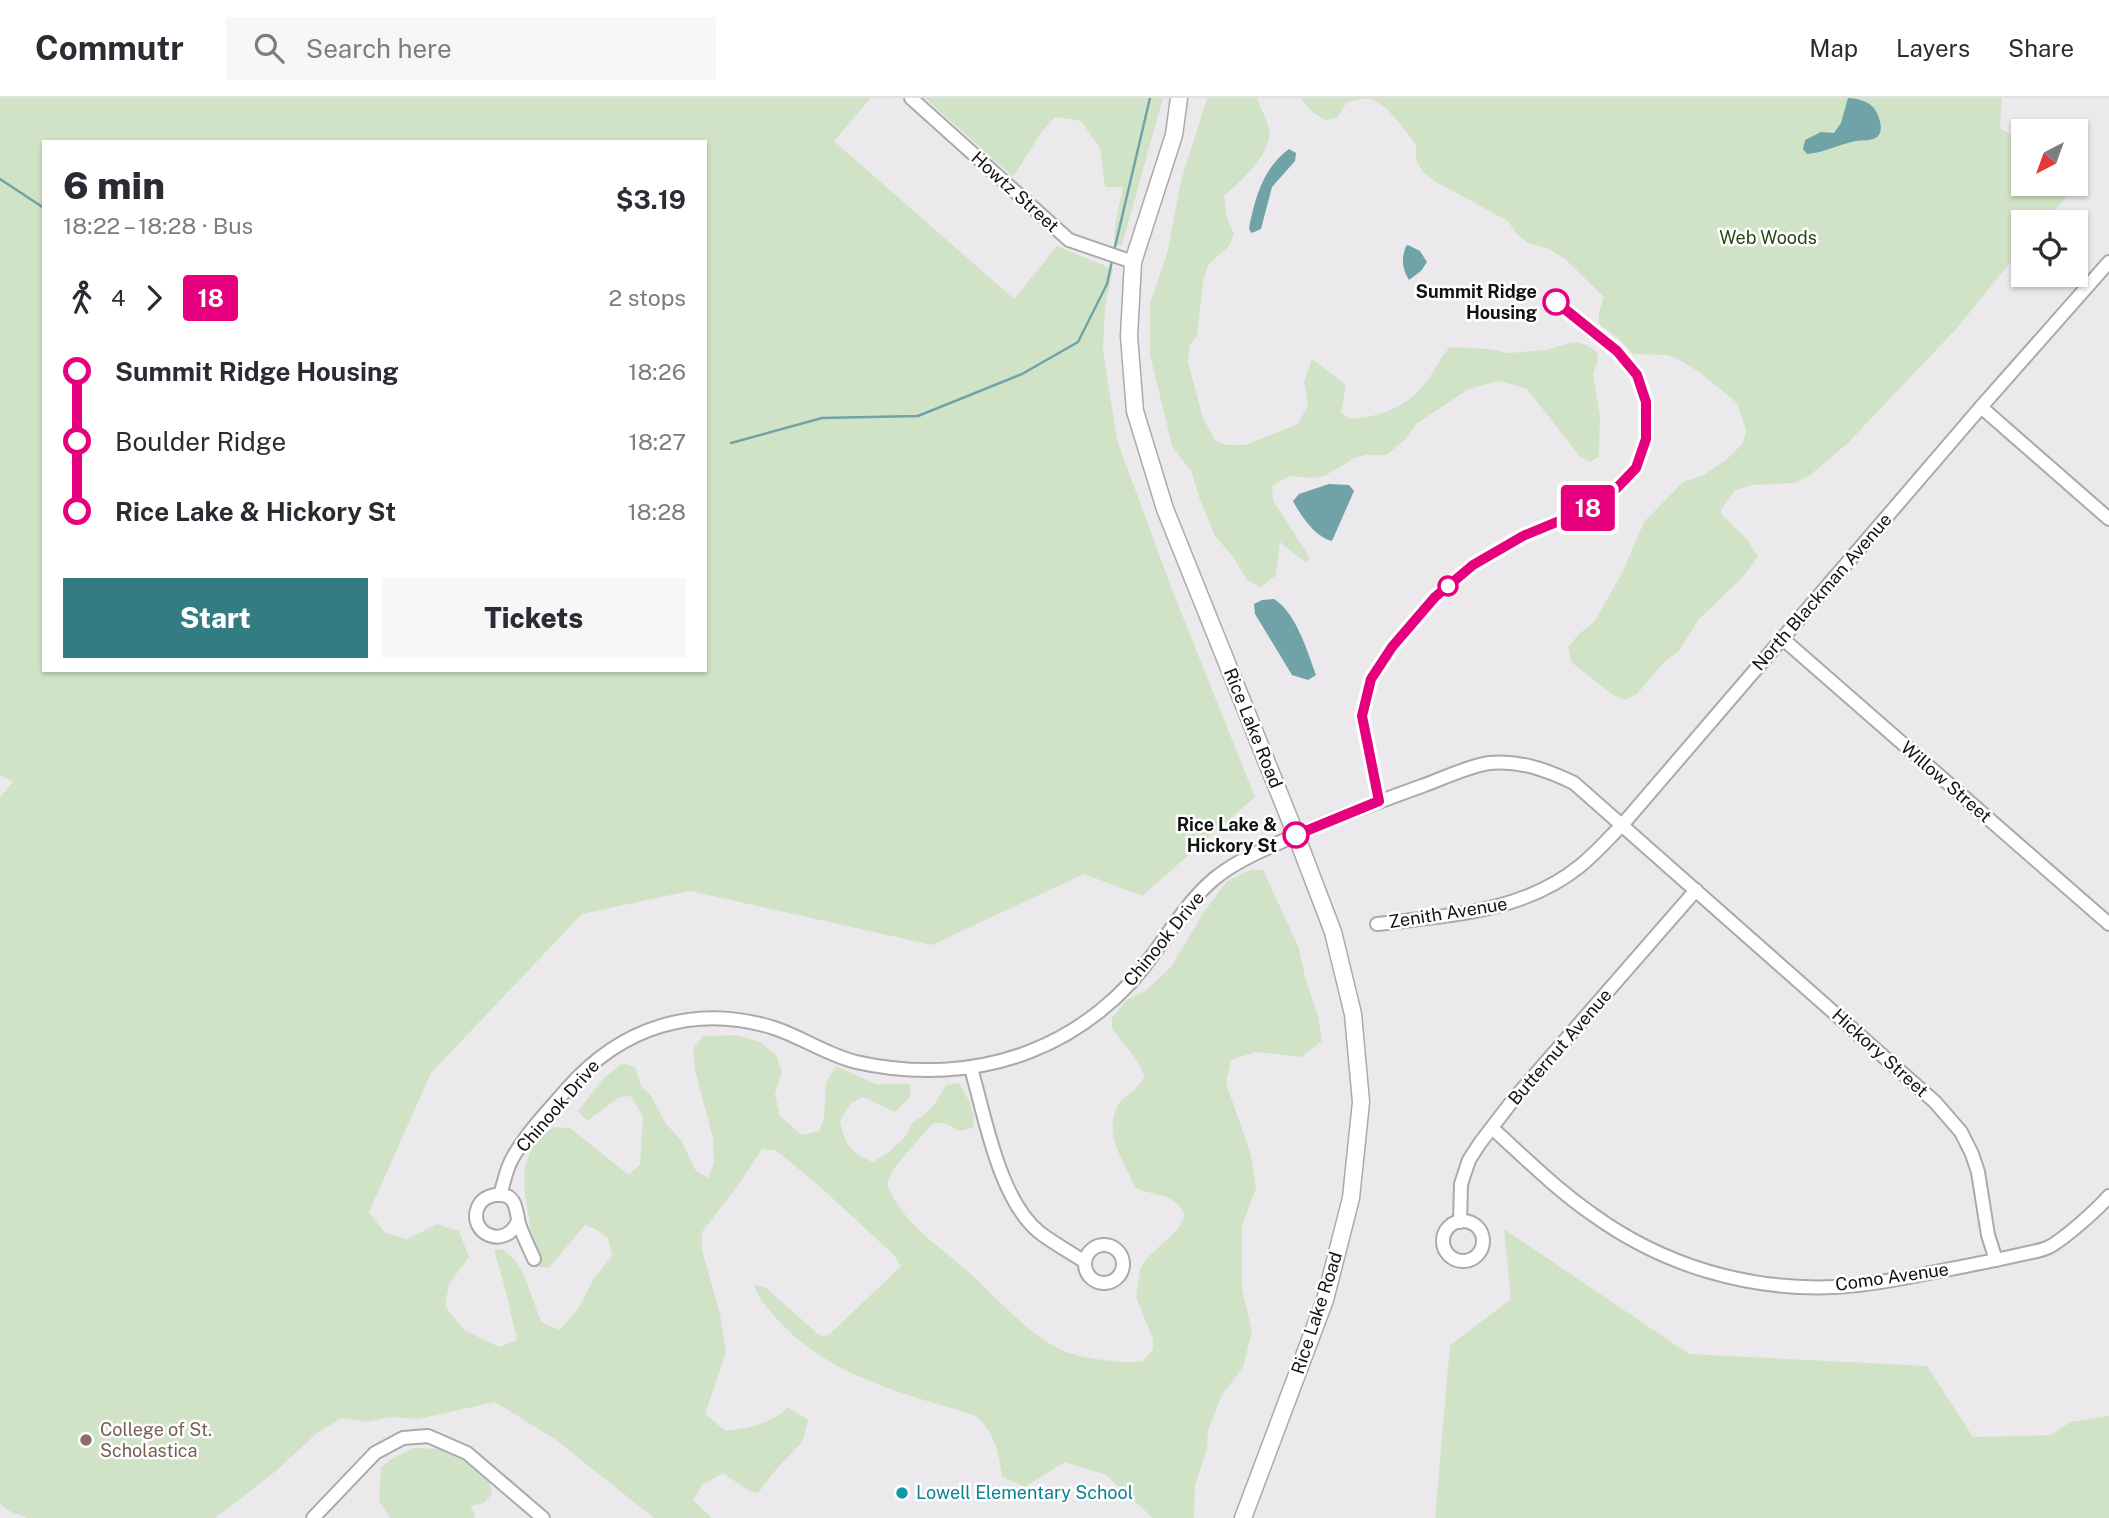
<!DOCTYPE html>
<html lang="en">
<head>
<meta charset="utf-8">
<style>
	:root { --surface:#fff; --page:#f7f7f7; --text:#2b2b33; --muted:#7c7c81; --line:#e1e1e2; --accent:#337c81 }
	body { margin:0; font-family:"Public Sans",sans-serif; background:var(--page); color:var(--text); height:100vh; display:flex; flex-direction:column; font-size:26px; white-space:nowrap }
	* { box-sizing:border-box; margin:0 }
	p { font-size:23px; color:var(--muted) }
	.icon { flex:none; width:38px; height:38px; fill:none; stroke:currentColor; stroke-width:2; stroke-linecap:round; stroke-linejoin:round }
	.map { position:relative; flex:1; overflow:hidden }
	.side { position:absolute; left:42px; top:42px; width:665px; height:532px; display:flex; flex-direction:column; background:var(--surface); border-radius:0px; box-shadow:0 2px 5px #0004 }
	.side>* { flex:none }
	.badge { padding:0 14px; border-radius:5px; font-size:24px; line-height:46px }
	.needle { width:46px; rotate:221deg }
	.tools { position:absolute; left:2011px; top:21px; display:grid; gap:14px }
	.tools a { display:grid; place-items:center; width:77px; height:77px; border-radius:0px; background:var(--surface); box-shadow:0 2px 5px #0004; font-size:35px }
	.map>.badge { position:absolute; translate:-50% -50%; box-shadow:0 0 0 4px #fff }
	.legs { display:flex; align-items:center; gap:10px; height:77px; padding:0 21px; font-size:23px }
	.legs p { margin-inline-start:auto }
	.summary { display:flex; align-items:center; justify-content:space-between; height:119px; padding:0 21px }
	h1 { font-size:38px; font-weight:800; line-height:52px }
	.primary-button { display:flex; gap:14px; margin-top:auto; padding:14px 21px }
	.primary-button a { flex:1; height:80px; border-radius:0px; background:var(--accent); color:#fff; font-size:28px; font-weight:800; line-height:80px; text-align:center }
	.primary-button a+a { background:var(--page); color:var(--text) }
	ul { padding:0 21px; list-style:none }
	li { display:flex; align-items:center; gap:24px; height:70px; font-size:26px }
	li i { display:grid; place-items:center; width:10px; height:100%; margin:0 9px; background:currentColor }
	li i::after { content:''; width:18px; height:18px; margin:-9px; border:5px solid; border-radius:50%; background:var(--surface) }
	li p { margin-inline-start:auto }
	li:first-child i { background:linear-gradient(#0000 50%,currentColor 0) }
	li:last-child i { background:linear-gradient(currentColor 50%,#0000 0) }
	header { display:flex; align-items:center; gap:42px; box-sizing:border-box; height:98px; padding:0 35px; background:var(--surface); border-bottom:2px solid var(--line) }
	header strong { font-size:33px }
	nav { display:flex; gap:38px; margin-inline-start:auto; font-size:24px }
	.search { width:490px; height:63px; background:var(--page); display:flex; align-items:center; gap:18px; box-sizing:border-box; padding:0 24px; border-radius:0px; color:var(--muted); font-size:26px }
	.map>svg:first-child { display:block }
	.green { fill:#d1e3c7; fill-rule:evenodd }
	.water { fill:#70a3a7 }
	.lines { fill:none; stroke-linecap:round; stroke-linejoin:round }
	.stream { stroke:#70a3a7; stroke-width:2.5 }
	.minor-casing { stroke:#aca9ad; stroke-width:16 }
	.major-casing { stroke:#aca9ad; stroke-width:19 }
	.minor { stroke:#fff; stroke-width:12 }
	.major { stroke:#fff; stroke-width:16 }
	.line-1-casing { stroke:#fff; stroke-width:16 }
	.line-1 { stroke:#e6007e; stroke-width:10 }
	.stop-1-dot { fill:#fff; stroke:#e6007e; stroke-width:3.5 }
	.education-dot { fill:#8d6e63; stroke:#fff; stroke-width:2.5 }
	.culture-dot { fill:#0f9aa8; stroke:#fff; stroke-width:2.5 }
	.labels { text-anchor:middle; stroke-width:5; stroke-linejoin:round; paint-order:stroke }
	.street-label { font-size:18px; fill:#131213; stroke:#fff }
	.park-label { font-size:18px; fill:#284513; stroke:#fff }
	.stop-label { font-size:18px; font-weight:bold; fill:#131213; stroke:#fff; text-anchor:end }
	.education-label { font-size:18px; fill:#785e54; stroke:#fff; text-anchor:start }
	.culture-label { font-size:18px; fill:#0d838f; stroke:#fff; text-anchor:start }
</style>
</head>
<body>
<header>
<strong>Commutr</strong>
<div class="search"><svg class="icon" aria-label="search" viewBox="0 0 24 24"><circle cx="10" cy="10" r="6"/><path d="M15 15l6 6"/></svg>Search here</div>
<nav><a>Map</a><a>Layers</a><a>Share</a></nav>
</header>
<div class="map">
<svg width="2109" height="1420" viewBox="0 0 2109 1420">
	<rect width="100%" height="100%" fill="#ece9ed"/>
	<g class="green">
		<path d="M0 0H871L834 43 1014 201 1057 148 1113 171 1105 210 1103 252 1117 342 1173 494 1255 699 1142 798 1084 776 932 847 690 793 582 816 431 975 369 1114 385 1135 407 1141 437 1126 459 1133 469 1159 449 1186 445 1208 464 1232 499 1249 517 1242 505 1190 494 1153 502 1151 515 1162 525 1179 541 1224 560 1232 579 1209 594 1180 612 1158 608 1140 595 1131 585 1127 549 1170 533 1168 527 1148 530 1127 524 1089 525 1068 533 1047 553 1029 570 1030 629 1077 640 1066 643 1018 631 998 620 999 587 1023 578 1013 603 981 622 965 635 969 641 988 650 996 666 1026 681 1042 696 1073 708 1080 714 1065 713 1041 695 972 693 951 703 938 736 937 760 944 776 957 782 974 775 996 780 1018 802 1037 819 1033 824 1019 826 985 836 968 876 986H909L911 998 895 1014 863 999 851 1005 840 1023C845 1046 850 1055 873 1064L889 1054 906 1038 913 1024 923 1018 936 1004 946 987 959 985C968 1000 976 1013 973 1030L959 1033C951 1028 943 1022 933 1026 930 1028 896 1067 894 1071 891 1076 889 1081 887 1086 904 1129 942 1149 974 1179 1001 1204 1030 1238 1064 1253 1084 1261 1122 1266 1143 1263L1153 1251V1241L1136 1199 1140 1172 1146 1161 1178 1131 1185 1117C1173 1094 1157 1099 1135 1090 1125 1063 1102 1037 1118 1007 1121 1001 1129 997 1134 992 1138 988 1141 983 1145 979L1136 961 1112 931V920L1127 902 1145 893 1171 869 1204 814 1227 783 1250 772H1263L1299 850 1305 879 1318 918 1322 943 1301 959 1256 954 1231 962 1226 985 1251 1057 1256 1090 1242 1128V1191L1252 1233 1243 1269 1222 1297 1208 1333 1207 1350 1195 1388 1194 1420H1153L1106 1377 1065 1364 1025 1389 1002 1379C999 1357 996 1338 979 1321 972 1314 941 1308 930 1304 872 1286 818 1267 777 1221 767 1209 758 1201 754 1186L766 1190 817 1235 823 1239 830 1236 901 1168 893 1156 817 1086 775 1052 762 1051 739 1086 702 1134V1152L720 1216 726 1255 705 1316 726 1333C749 1330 771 1326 788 1309L808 1322 803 1343 774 1374 758 1395 749 1393 723 1375 702 1387 693 1402 712 1420H654L556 1342 495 1304 418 1321 390 1319 367 1324 342 1320 317 1335 276 1373 215 1420H28L11 1414 0 1406V699L13 684 0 677ZM44 44H705V572H44Z"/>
		<polygon points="925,0 1163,0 1122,147 1114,147 1115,127 1123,89 1105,89 1100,50 1081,23 1055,19 1041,35 1013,79"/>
		<path d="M1207 0H1257C1260 10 1267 21 1269 31 1273 55 1240 84 1224 98L1227 120 1234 136 1229 148 1208 167 1203 185 1197 238 1189 248 1188 264 1203 320 1215 342 1226 347H1245L1298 326 1308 307 1304 284 1312 261 1346 287 1341 314 1350 321C1385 318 1411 308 1431 277 1437 267 1442 258 1450 249L1488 251 1509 255 1546 252 1573 244 1587 247 1597 254 1598 262 1593 276 1600 318 1599 359 1590 364 1581 360 1527 291 1499 283 1469 291 1416 326 1405 342 1386 357H1366L1355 360 1324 378 1311 380 1290 378 1272 388 1273 402 1310 460 1306 465 1280 444 1276 477 1260 490 1246 481 1234 460 1215 438 1200 402 1191 373 1172 348 1150 257V205L1167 156 1181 83Z"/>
		<path d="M1301 0H2002L2000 30 2015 39H2023V86H2073L2066 99 2044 124H2023V149L1957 230 1847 346 1810 377 1795 385 1752 387 1735 392 1721 412 1722 417 1747 441 1758 459 1742 480 1698 522 1679 553 1665 563 1637 596 1625 602 1613 597 1571 564 1568 549 1579 536 1594 524 1622 475 1644 424 1683 384 1704 377 1726 362 1743 345 1746 332 1737 305 1699 274 1678 261 1667 257 1633 256 1619 241 1599 226V214L1604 199 1565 161 1547 150 1528 145 1516 135 1508 123 1436 84 1422 73 1416 61V47C1407 34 1386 5 1371 1 1363 0 1354 2 1347 4L1337 20 1325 22 1312 14Z"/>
		<polygon points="1504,1131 1689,1256 1927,1268 1973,1339 2051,1337 2070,1324 2109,1318 2109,1420 1435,1420 1450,1247 1511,1201"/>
		<polygon points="413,1350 446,1351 471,1368 489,1384 492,1396 484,1405 470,1408 475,1416 474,1420 390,1420 379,1403 381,1369 393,1360"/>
	</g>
	<g class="water">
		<path d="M1848 0C1855 0 1868 3 1873 9 1879 16 1885 33 1877 39 1872 43 1862 42 1856 43 1839 46 1824 55 1807 56L1803 51 1805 42 1821 34 1834 35 1841 25Z"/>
		<path d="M1289 51 1296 55 1295 63 1272 89 1261 131 1252 135 1250 133 1249 130C1255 100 1263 70 1289 51Z"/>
		<path d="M1408 147 1420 153 1427 164 1421 173 1409 182C1402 171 1401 161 1406 148Z"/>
		<path d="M1329 386 1349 387 1354 393 1332 443C1315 439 1301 418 1293 403L1299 396Z"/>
		<path d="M1274 501C1297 516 1307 553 1316 577L1308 582 1292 577 1255 516 1254 506 1262 502Z"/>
	</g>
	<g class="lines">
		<g class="stream">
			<polyline points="0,81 44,110"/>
			<polyline points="1114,153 1150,0"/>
			<polyline points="731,345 822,320 918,318 1022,276 1078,244 1107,186 1112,163"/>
		</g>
		<g class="minor-casing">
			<g id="minor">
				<polyline points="911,0 1069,142 1133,164"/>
				<polyline points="1981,309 2109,421"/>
				<polyline points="1783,541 2109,826"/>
				<path d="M1377 826C1449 817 1522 815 1580 768 1595 756 1609 740 1623 726L1981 309 2109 164"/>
				<path d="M971 970C985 1019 999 1101 1039 1134 1053 1145 1070 1154 1085 1164"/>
				<path d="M1492 1030C1524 1059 1556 1091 1592 1116 1662 1167 1748 1193 1835 1189 1872 1187 1909 1179 1945 1172 1971 1167 1997 1162 2023 1156 2031 1154 2041 1153 2049 1149 2064 1141 2097 1112 2109 1098"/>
				<path d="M500 1097C504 1085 506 1071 512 1061 526 1035 548 1013 567 991 621 929 695 905 774 930 802 939 827 957 856 964 914 977 976 975 1031 953 1080 934 1125 898 1154 855 1173 829 1189 802 1214 781 1232 766 1253 756 1274 747 1323 724 1372 706 1422 688 1442 681 1468 668 1489 665 1520 662 1547 672 1574 685L1935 1004 1961 1034 1972 1056 1978 1074 1988 1137 1996 1162"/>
				<path d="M518 1123C505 1153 467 1135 478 1109 481 1102 488 1098 495 1097 517 1094 516 1113 519 1126 523 1138 529 1149 534 1161"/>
				<circle cx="1463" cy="1143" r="20"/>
				<polyline points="1460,1124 1461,1086 1469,1062 1480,1045 1513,1002 1696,792"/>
				<circle cx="1104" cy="1166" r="19"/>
				<polyline points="313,1420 375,1355 403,1340 428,1338 467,1355 543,1420"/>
			</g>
		</g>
		<g class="major-casing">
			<polyline id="major" points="1179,0 1174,37 1133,164 1129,238 1135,313 1165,411 1296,737 1333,834 1353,916 1361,1004 1351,1100 1325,1202 1243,1420"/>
		</g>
		<use href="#minor" class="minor"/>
		<use href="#major" class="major"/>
	</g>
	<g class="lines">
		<g class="line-1-casing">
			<polyline id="line-1" points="1296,737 1379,703 1362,618 1371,581 1392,549 1435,499 1473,467 1523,438 1581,414 1613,394 1636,370 1646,341 1646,304 1637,277 1617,253 1556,204"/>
		</g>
		<use href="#line-1" class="line-1"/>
	</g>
	<g class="stop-1-dot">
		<circle cx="1556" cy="204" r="12"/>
		<circle cx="1448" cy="488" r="9"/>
		<circle cx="1296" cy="737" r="12"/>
	</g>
	<circle class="education-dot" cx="86" cy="1342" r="7"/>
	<circle class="culture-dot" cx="902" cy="1395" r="7"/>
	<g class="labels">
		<g class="street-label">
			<text transform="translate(1015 94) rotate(42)" y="6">Howtz Street</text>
			<text transform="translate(1822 494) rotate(-49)" y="6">North Blackman Avenue</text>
			<text transform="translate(1253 630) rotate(68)" y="6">Rice Lake Road</text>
			<text transform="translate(1946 684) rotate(41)" y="6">Willow Street</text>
			<text transform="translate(1448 815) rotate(-9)" y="6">Zenith Avenue</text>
			<text transform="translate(1164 841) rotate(-51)" y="6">Chinook Drive</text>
			<text transform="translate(1560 949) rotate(-49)" y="6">Butternut Avenue</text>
			<text transform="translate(1880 955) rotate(42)" y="6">Hickory Street</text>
			<text transform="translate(558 1008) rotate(-49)" y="6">Chinook Drive</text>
			<text transform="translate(1892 1179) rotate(-8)" y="6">Como Avenue</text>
			<text transform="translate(1317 1215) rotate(-72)" y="6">Rice Lake Road</text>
		</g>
		<g class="park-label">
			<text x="1768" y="146">Web Woods</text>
		</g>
		<g class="stop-label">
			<text x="1537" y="200">Summit Ridge<tspan x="1537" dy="21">Housing</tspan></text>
			<text x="1277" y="733">Rice Lake &amp;<tspan x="1277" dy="21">Hickory St</tspan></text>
		</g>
		<g class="education-label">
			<text x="100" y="1338">College of St.<tspan x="100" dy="21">Scholastica</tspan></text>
		</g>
		<g class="culture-label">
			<text x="916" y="1401">Lowell Elementary School</text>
		</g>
	</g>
</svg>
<div class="tools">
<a><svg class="needle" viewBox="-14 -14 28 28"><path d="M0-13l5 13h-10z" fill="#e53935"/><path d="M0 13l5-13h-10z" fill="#7c7c81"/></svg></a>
<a><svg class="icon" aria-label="locate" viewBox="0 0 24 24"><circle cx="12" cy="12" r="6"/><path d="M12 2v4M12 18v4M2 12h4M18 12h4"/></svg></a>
</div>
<b class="badge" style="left:1588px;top:410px;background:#e6007e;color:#fff">18</b>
<section class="side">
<div class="summary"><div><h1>6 min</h1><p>18:22 – 18:28 · Bus</p></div><b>$3.19</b></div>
<div class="legs"><svg class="icon" aria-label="walk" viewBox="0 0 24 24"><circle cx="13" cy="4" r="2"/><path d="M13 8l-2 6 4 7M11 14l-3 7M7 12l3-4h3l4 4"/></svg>4<svg class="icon" aria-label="forward" viewBox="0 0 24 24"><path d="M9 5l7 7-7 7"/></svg><b class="badge" style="background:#e6007e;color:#fff">18</b><p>2 stops</p></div>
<ul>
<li><i style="color:#e6007e"></i><b>Summit Ridge Housing</b><p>18:26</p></li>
<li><i style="color:#e6007e"></i><span>Boulder Ridge</span><p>18:27</p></li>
<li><i style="color:#e6007e"></i><b>Rice Lake &amp; Hickory St</b><p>18:28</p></li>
</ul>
<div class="primary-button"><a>Start</a><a>Tickets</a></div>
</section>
</div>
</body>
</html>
